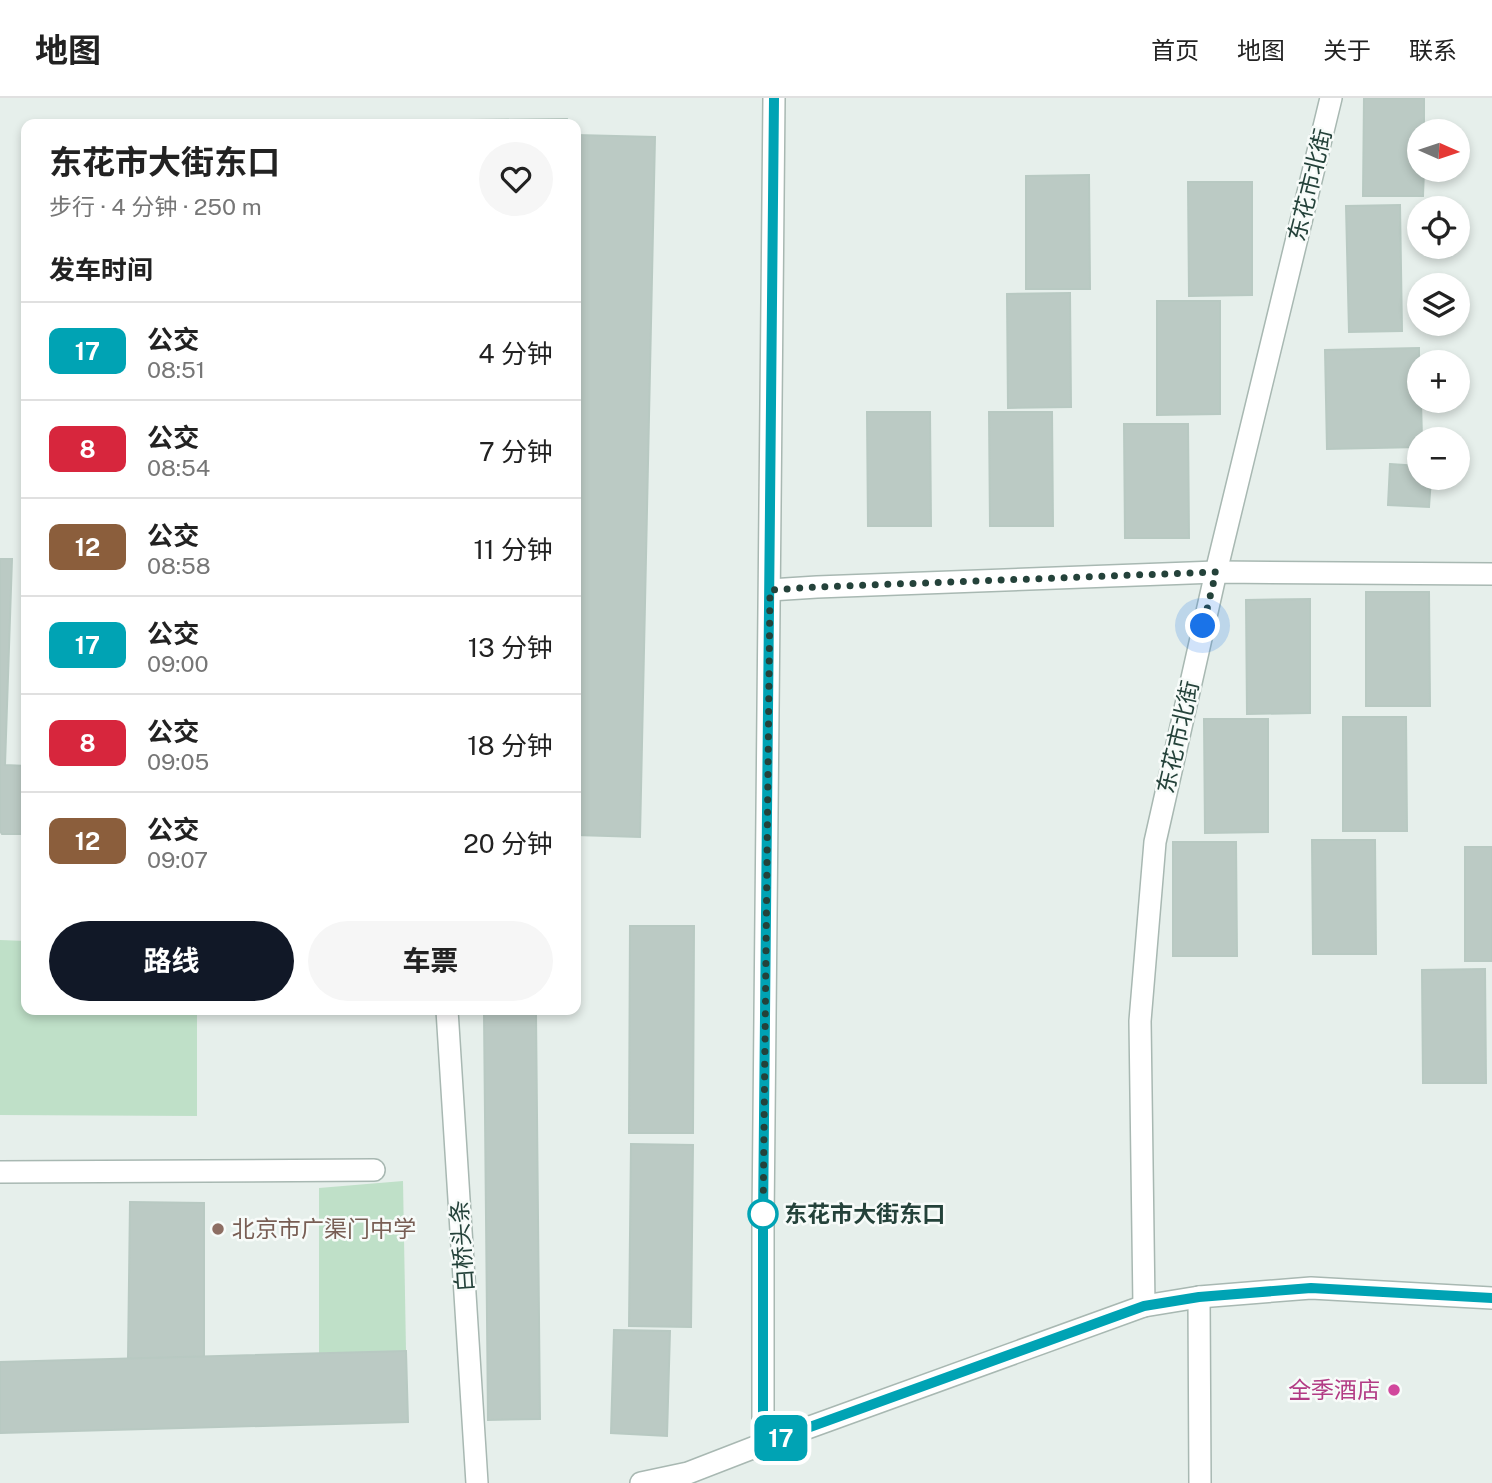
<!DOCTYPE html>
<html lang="zh">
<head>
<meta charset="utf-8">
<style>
	:root { --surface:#fff; --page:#f6f6f6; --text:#222; --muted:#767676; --line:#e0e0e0; --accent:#111827 }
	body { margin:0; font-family:"Public Sans","Noto Sans SC",sans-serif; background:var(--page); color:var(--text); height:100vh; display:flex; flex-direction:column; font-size:26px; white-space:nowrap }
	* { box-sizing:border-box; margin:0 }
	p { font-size:23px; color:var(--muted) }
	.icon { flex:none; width:38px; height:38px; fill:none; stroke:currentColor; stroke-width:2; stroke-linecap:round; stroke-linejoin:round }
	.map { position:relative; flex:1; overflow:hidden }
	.drawer { position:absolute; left:21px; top:21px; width:560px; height:896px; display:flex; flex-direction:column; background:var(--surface); border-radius:14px; box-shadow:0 4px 10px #0003 }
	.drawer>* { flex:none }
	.badge { padding:0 14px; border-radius:10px; font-size:24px; line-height:46px }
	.needle { width:46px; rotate:93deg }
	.buttons { position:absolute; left:1407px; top:21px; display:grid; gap:14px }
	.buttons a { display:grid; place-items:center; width:63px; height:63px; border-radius:50%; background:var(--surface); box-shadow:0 4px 10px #0003; font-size:35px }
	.you { position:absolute; width:35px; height:35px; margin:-18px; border:5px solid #fff; border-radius:50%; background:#1a73e8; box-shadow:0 0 0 10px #1a73e833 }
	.map>.badge { position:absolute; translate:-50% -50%; box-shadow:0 0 0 4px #fff }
	h2 { padding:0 28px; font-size:26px; line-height:63px }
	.round { display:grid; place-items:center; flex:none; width:74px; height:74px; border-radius:37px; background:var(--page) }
	.head { display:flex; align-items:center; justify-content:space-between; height:119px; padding:0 28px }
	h1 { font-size:33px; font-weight:700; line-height:52px }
	.action { display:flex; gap:14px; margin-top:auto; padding:14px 28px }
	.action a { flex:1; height:80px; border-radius:42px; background:var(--accent); color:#fff; font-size:28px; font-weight:700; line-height:80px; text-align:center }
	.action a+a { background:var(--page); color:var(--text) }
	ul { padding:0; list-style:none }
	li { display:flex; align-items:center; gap:21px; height:98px; padding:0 28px; border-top:2px solid var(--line) }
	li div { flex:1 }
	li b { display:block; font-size:26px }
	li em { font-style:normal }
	li .badge { min-width:77px; font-weight:700; text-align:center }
	header { display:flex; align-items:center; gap:42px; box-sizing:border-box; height:98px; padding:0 35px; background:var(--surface); border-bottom:2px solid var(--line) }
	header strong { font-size:33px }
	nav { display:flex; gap:38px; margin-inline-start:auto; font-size:24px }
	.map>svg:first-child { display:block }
	.park { fill:#bfe0c8 }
	.building { fill:#bbcac4; stroke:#b8c9c2; stroke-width:2 }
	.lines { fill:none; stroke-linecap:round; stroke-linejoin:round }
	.minor-casing { stroke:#a8b8b2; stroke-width:24 }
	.minor { stroke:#fff; stroke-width:21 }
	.line-casing { stroke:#fff; stroke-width:16 }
	.line { stroke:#00a3b4; stroke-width:10 }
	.walk { stroke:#24423a; stroke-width:7; stroke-dasharray:0 12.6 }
	.stop-dot { fill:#fff; stroke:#00a3b4; stroke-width:3.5 }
	.education-dot { fill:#8d6e63; stroke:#f7fbf9; stroke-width:2.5 }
	.hotel-dot { fill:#d1479c; stroke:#f7fbf9; stroke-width:2.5 }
	.labels { text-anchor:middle; stroke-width:5; stroke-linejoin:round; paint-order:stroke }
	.street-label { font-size:23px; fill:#24423a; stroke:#f7fbf9 }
	.stop-label { font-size:23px; font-weight:bold; fill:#24423a; stroke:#f7fbf9; text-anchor:start }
	.education-label { font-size:23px; fill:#785e54; stroke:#f7fbf9; text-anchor:start }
	.hotel-label { font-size:23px; fill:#b23c85; stroke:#f7fbf9; text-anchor:end }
</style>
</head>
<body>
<header>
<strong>地图</strong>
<nav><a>首页</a><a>地图</a><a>关于</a><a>联系</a></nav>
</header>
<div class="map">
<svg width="1492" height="1385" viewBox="0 0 1492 1385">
	<rect width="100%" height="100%" fill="#e6efeb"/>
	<g class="park">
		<polygon points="0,842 26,843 26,912 197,912 197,1018 0,1017"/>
		<polygon points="403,1083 406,1253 319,1255 319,1090"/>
	</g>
	<g class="building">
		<polygon points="1364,0 1424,0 1424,33 1419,33 1419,72 1424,72 1423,98 1363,98"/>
		<polygon points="567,21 568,26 383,26 383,23"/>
		<polygon points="310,25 310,26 179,26"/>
		<polygon points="576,37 655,39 640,739 576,737"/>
		<polygon points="1089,77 1090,191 1026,191 1026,78"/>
		<polygon points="1188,84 1252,84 1252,197 1189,198"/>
		<polygon points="1400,107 1402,233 1349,234 1346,108"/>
		<polygon points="1070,195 1071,309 1008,310 1007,196"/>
		<polygon points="1157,203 1220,203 1220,316 1157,317"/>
		<polygon points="1419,250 1419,303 1421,303 1422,341 1419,341 1419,349 1327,351 1325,252"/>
		<polygon points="867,314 930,314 931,428 868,428"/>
		<polygon points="989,314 1052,314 1053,428 990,428"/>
		<polygon points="1124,326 1188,326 1189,440 1125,440"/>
		<polygon points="1390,366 1419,368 1419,380 1431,380 1429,409 1388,407"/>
		<polygon points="0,461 12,461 5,667 26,668 26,736 2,736 0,733"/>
		<polygon points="1366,494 1429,494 1430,608 1366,608"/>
		<polygon points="1310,501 1310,615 1247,616 1246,502"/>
		<polygon points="1343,619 1406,619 1407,733 1343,733"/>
		<polygon points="1204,621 1268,621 1268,734 1205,735"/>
		<polygon points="1312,742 1375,742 1376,856 1313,856"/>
		<polygon points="1173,744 1236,744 1237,858 1173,858"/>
		<rect x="1465" y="749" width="27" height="114"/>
		<polygon points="630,828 694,828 693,1035 629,1035"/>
		<polygon points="1485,871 1486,985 1423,985 1422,872"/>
		<polygon points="484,916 536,916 540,1321 488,1322"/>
		<polygon points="631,1046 693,1047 691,1229 629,1228"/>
		<polygon points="130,1104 204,1105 204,1259 128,1261"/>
		<polygon points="614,1232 670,1233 667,1338 611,1335"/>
		<polygon points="406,1253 408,1324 0,1335 0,1264"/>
	</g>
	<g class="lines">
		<g class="minor-casing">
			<g id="minor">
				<polyline points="770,492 817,489 1216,474 1492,476"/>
				<polyline points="447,912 477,1385"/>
				<polyline points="0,1074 374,1072"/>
				<polyline points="1199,1199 1200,1385"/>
				<polyline points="1144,1208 1140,923 1155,744 1216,474 1331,0"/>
				<polyline points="763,1346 763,1123 774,0"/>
				<polyline points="641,1385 688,1375 763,1346 1144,1208 1199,1199 1311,1190 1492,1200"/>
			</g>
		</g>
		<use href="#minor" class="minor"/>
	</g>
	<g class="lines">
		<g class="line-casing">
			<polyline id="line" points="774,0 763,1123 763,1346 1144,1208 1199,1199 1311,1190 1492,1200"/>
		</g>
		<use href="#line" class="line"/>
		<polyline class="walk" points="763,1116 763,1123 770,492 817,489 1216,474 1203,528"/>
	</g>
	<circle class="stop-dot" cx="763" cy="1116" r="14"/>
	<circle class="education-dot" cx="218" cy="1131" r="7"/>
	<circle class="hotel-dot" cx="1394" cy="1292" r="7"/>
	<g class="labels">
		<g class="street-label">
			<text transform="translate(1310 87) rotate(-76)" y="8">东花市北街</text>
			<text transform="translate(1178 639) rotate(-77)" y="8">东花市北街</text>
			<text transform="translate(462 1148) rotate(-94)" y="8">白桥头条</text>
		</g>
		<g class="stop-label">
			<text x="784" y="1124">东花市大街东口</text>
		</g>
		<g class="education-label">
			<text x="232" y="1139">北京市广渠门中学</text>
		</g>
		<g class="hotel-label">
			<text x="1380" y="1300">全季酒店</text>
		</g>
	</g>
</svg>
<div class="buttons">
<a><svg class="needle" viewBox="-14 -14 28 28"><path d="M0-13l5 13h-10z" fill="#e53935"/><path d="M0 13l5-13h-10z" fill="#767676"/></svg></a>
<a><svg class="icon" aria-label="locate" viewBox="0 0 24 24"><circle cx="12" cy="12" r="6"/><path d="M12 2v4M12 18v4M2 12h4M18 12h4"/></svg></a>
<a><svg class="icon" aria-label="layers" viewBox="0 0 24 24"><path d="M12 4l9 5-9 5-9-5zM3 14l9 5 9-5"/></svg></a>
<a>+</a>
<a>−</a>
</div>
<div class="you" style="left:1203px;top:528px"></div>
<b class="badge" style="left:781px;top:1340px;background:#00a3b4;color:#fff">17</b>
<section class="drawer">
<div class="head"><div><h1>东花市大街东口</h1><p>步行 · 4 分钟 · 250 m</p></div><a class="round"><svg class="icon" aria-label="heart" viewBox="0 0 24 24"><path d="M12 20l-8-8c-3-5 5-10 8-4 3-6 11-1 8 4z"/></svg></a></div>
<h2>发车时间</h2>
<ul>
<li><span class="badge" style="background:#00a3b4;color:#fff">17</span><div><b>公交</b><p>08:51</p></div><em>4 分钟</em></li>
<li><span class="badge" style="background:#d7263d;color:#fff">8</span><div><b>公交</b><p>08:54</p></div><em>7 分钟</em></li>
<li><span class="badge" style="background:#8b5e3c;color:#fff">12</span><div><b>公交</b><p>08:58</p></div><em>11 分钟</em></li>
<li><span class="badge" style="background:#00a3b4;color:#fff">17</span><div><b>公交</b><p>09:00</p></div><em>13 分钟</em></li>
<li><span class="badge" style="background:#d7263d;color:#fff">8</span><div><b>公交</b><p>09:05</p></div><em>18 分钟</em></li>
<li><span class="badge" style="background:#8b5e3c;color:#fff">12</span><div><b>公交</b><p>09:07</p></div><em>20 分钟</em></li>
</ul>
<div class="action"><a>路线</a><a>车票</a></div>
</section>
</div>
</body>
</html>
